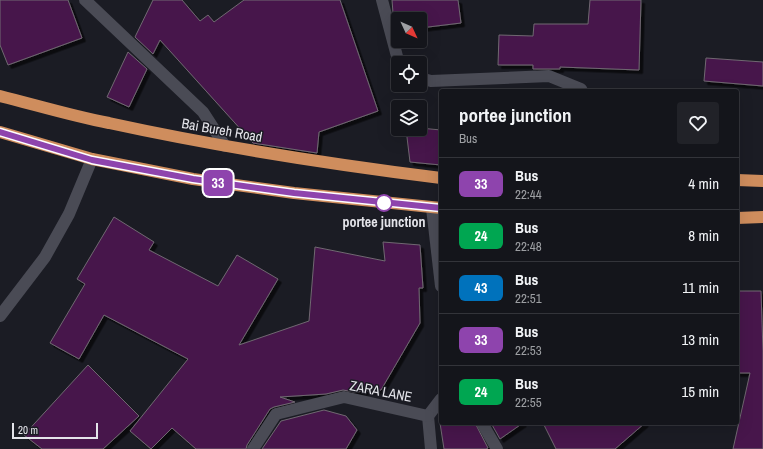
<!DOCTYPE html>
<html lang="en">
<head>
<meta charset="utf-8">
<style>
	:root { --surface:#14151b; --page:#212228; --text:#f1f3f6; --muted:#9d9fa3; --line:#33343a }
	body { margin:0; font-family:"Archivo Narrow",sans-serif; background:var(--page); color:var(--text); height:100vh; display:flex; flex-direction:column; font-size:15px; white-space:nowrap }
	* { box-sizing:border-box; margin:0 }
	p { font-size:13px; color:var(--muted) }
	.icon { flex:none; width:22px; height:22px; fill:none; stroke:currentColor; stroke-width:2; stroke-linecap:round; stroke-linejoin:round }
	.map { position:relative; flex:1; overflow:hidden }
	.sheet { position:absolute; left:439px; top:89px; width:300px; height:336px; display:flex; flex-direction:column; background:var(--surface); border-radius:4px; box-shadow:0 4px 16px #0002,0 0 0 1px var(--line) }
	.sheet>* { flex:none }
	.badge { padding:0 8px; border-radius:6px; font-size:14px; line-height:26px }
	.needle { width:26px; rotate:134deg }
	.fabs { position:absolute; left:391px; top:12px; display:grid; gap:8px }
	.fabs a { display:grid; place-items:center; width:36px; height:36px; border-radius:4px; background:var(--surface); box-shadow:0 4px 16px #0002,0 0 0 1px var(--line); font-size:20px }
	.scale { position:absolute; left:12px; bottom:10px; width:86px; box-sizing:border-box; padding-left:4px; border:2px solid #e4e4ea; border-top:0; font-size:11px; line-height:14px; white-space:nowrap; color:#e4e4ea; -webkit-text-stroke:3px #1b1c24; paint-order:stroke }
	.map>.badge { position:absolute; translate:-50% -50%; box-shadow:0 0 0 2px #fff }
	.round { display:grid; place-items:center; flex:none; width:42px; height:42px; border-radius:4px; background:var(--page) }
	.overview { display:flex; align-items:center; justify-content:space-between; height:68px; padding:0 20px }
	h1 { font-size:19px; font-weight:700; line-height:30px }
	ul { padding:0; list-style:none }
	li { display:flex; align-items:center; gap:12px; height:52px; padding:0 20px; border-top:1px solid var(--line) }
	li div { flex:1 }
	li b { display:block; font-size:15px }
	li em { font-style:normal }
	li .badge { min-width:44px; font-weight:700; text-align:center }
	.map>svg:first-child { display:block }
	.building { fill:#47174c; stroke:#706871; filter:url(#shadow) }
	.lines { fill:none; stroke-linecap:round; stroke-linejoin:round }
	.lane { stroke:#4a4b55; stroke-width:12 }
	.street { stroke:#4a4b55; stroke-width:12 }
	.highway { stroke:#cf8d5d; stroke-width:12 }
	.line-casing { stroke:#fff; stroke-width:9 }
	.line { stroke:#8e44ad; stroke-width:6 }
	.stop-dot { fill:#fff; stroke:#8e44ad; stroke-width:2 }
	.labels { text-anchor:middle; stroke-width:3; stroke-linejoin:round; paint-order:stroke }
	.street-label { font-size:14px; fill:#e4e4ea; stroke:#1b1c24 }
	.stop-label { font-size:14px; font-weight:bold; fill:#e4e4ea; stroke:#1b1c24 }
</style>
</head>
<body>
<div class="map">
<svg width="763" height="449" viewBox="0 0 763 449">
	<defs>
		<filter id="shadow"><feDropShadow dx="3.5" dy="3.5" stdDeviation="0" flood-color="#0009"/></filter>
	</defs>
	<rect width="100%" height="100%" fill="#1b1c24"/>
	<g class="building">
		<polygon points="0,0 68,0 82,38 8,65 0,45"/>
		<polygon points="153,0 182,0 200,21 208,15 214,22 244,0 340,0 378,111 319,132 317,153 253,143 160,40 153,54 135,37"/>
		<polygon points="392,0 458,0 461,23 420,28 420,19 398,19 398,31 393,13"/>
		<polygon points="590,0 641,0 639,70 560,67 560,69 533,69 533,65 498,65 499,35 533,36 534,24 588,24"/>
		<polygon points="128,52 147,69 129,107 107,97"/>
		<polygon points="706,58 763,62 763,86 704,81"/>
		<polygon points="420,128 441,130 441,165 410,162 406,129 420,129"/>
		<polygon points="114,217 154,242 149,250 218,286 237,255 278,279 239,345 309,321 315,247 385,261 383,242 420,245 423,288 419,288 420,323 381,390 354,392 343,390 326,394 280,397 295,402 274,407 270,409 247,445 246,449 196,449 172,428 151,449 130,431 188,359 104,315 79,359 50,343 85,284 77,279"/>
		<polygon points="737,291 761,291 763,352 763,449 733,449 750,373 737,373"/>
		<polygon points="88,365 139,416 103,449 42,449 24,435"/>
		<polygon points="324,410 346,416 357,430 346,449 262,449 281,421"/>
		<polygon points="440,423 475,423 488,448 486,449 444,449"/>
		<polygon points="491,423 523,423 500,439"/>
		<polygon points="543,423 645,423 615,449 556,449"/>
	</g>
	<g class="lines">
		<polyline class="lane" points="0,316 45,257 69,214 92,159"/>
		<g class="street">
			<polyline points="85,0 203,112 225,146"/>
			<polyline points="382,0 398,60 401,63"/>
			<polyline points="420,78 431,81 549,76 581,89 582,91"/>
			<polyline points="432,208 441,286"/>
			<polyline points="428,416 431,449"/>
			<polyline points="428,416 441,399"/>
			<polyline points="482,423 497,449"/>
			<polyline points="253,449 276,414 344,397 428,416"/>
		</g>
		<g class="highway">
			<path d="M0 96C36 105 72 116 109 123 219 147 329 164 441 178"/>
			<polyline points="0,132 92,159 193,179 294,193 441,208"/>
			<polyline points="737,180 763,181"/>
			<polyline points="737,218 763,217"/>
		</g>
	</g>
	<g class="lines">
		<g class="line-casing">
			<polyline id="line" points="0,132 92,160 193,179 294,193 441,208"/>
		</g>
		<use href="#line" class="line"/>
	</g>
	<circle class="stop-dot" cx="384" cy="203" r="8"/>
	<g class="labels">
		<g class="street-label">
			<text transform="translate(222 130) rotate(10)" y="5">Bai Bureh Road</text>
			<text transform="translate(381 391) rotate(11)" y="5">ZARA LANE</text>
		</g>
		<g class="stop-label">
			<text x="384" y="227">portee junction</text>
		</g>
	</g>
</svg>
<div class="fabs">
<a><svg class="needle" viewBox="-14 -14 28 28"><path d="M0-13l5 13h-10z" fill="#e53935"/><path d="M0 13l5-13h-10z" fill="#9d9fa3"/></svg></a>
<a><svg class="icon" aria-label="locate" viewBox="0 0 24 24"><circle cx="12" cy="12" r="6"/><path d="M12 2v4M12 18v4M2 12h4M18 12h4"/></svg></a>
<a><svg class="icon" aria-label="layers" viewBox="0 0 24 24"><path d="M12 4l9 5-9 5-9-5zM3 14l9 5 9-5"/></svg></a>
</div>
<div class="scale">20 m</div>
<b class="badge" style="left:218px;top:183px;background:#8e44ad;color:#fff">33</b>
<section class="sheet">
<div class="overview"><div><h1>portee junction</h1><p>Bus</p></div><a class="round"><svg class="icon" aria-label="heart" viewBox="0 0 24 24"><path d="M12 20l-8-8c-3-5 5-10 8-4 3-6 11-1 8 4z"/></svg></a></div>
<ul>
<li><span class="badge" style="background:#8e44ad;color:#fff">33</span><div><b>Bus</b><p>22:44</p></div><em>4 min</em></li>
<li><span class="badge" style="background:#00a651;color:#fff">24</span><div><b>Bus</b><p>22:48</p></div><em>8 min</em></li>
<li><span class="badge" style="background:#0072bc;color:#fff">43</span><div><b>Bus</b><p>22:51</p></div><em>11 min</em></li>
<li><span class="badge" style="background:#8e44ad;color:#fff">33</span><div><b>Bus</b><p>22:53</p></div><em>13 min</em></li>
<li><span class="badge" style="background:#00a651;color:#fff">24</span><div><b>Bus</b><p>22:55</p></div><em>15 min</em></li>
</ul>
</section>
</div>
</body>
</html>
